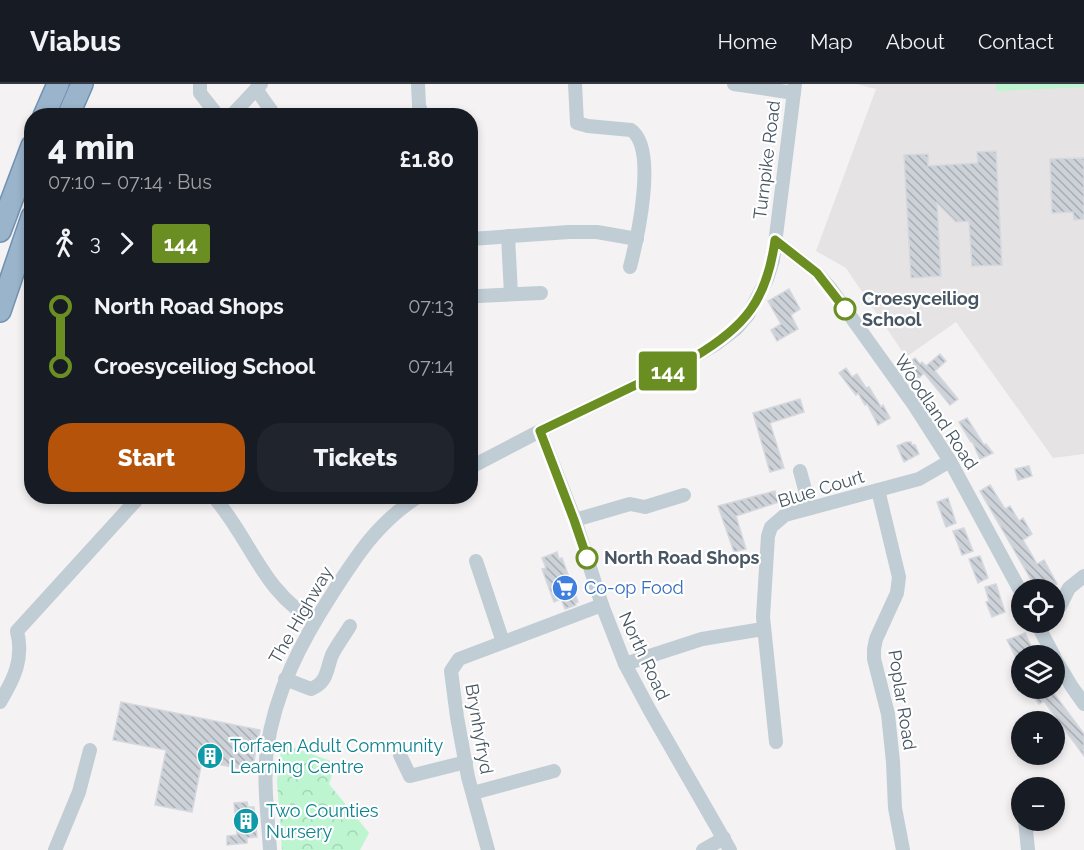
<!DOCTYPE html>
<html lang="en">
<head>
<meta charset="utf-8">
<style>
	:root { --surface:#171b24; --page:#20242c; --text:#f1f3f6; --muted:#9ea1a6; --line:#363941; --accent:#b45309 }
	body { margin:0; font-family:Raleway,sans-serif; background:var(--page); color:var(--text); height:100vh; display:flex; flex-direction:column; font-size:22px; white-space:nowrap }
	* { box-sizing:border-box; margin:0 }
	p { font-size:20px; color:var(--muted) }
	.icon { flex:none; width:33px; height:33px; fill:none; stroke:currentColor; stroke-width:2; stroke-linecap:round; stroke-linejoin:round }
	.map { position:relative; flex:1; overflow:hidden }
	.drawer { position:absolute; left:24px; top:24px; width:454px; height:396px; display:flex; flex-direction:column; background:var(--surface); border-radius:24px; box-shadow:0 3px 9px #0003 }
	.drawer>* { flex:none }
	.badge { padding:0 12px; border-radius:4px; font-size:21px; line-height:39px }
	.buttons { position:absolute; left:1011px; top:495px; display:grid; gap:12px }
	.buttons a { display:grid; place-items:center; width:54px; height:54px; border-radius:50%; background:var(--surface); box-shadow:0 3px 9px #0003; font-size:30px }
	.map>.badge { position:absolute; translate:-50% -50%; box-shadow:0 0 0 3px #fff }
	.legs { display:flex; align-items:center; gap:9px; height:66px; padding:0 24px; font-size:20px }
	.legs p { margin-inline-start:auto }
	.headline { display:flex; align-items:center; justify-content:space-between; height:102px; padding:0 24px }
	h1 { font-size:33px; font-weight:800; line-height:45px }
	.cta { display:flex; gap:12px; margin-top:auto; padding:12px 24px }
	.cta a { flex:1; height:69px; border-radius:24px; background:var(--accent); color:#fff; font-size:24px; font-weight:800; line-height:69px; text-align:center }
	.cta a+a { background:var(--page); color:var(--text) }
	ul { padding:0 24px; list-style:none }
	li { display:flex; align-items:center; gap:21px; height:60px; font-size:22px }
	li i { display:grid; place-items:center; width:9px; height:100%; margin:0 8px; background:currentColor }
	li i::after { content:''; width:15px; height:15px; margin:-8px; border:4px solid; border-radius:50%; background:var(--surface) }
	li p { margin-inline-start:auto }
	li:first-child i { background:linear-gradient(#0000 50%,currentColor 0) }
	li:last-child i { background:linear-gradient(currentColor 50%,#0000 0) }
	header { display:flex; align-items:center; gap:36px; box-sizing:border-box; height:84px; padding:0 30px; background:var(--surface); border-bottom:2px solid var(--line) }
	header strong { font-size:28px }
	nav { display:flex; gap:33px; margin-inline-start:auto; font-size:21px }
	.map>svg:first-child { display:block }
	.education { fill:#e5e3e4 }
	.grass { fill:#bdf5d1 }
	.park { fill:url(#park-crowns) }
	.building { fill:url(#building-back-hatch); stroke:#d5d8de; stroke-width:1.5 }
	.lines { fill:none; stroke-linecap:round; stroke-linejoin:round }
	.trunk-casing { stroke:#6f91b2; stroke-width:24 }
	.minor { stroke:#c1cdd5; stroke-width:14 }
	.trunk { stroke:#9ab4cc; stroke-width:21 }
	.line-1-casing { stroke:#fff; stroke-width:14 }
	.line-1 { stroke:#6b8e23; stroke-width:9 }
	.stop-1-dot { fill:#fff; stroke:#6b8e23; stroke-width:3 }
	.labels { text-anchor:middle; stroke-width:4.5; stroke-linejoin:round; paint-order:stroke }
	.street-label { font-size:18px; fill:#475662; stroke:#fff }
	.stop-label { font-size:18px; font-weight:bold; fill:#475662; stroke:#fff; text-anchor:start }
	.shop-label { font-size:18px; fill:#366cbe; stroke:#fff; text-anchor:start }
	.culture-label { font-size:18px; fill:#0d838f; stroke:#fff; text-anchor:start }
</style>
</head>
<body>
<header>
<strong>Viabus</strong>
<nav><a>Home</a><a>Map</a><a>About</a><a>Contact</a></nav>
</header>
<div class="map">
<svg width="1084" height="766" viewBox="0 0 1084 766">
	<defs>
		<pattern id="park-crowns" width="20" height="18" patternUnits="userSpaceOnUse" patternTransform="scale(1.5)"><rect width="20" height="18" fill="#bdf5d1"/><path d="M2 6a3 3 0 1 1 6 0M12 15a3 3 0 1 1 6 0" fill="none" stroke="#a4d4b6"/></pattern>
		<pattern id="building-back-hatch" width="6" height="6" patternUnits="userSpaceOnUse" patternTransform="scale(1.5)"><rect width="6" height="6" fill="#cdd1d8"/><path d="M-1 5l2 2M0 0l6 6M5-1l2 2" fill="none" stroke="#a8acb3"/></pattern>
	</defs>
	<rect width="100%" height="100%" fill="#f4f2f2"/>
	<polygon class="education" points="856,0 1084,0 1084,370 1053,374 956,238 906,273 846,184 816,167 876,5"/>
	<polygon class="grass" points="996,0 1084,0 1084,3 996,7"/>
	<polygon class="park" points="282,659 336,679 329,700 369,749 360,766 282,766 277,697"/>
	<g class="building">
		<polygon points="996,67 1002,181 972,182 969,137 956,138 937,119 941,192 911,194 904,71 928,70 928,82 978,79 977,68"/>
		<polygon points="1084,74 1084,135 1074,136 1073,128 1052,129 1050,75"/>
		<polygon points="789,205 800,225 791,231 798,245 777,257 771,246 781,240 768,217"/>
		<polygon points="940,270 946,277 935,287 958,315 950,321 924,289 916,297 910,290 912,288 906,281 915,274 920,280 922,278 926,282"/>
		<polygon points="846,284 852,293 857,290 866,304 869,303 881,323 883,321 890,334 878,341 867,320 865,321 858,309 856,311 839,289"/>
		<polygon points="800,315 804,328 770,339 784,384 770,388 753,329"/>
		<polygon points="967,334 984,361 986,360 993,369 980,375 972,357 971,358 959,338"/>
		<polygon points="906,358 911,358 912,361 915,361 919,370 904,378 897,362"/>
		<polygon points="1029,382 1032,392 1018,396 1015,385"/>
		<polygon points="990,401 1005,425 1010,422 1019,437 1023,434 1032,450 1023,456 1037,480 1044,476 1057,500 1047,506 1037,506 980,407"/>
		<polygon points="775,407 779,418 736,432 746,465 734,468 718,422"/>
		<polygon points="948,414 956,439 946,443 937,418"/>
		<polygon points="964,444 973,467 962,471 953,447"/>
		<polygon points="557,468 559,475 562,474 578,518 575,519 576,521 565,525 561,515 554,518 542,485 546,484 542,474"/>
		<polygon points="980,472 988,494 978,499 969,475"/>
		<polygon points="996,500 1005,528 992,533 986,518 989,517 985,503"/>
		<polygon points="1025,549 1036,572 1022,572 1022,585 1007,556"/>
		<polygon points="1039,604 1050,604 1084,650 1084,672 1044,617 1039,620 1031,610"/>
		<polygon points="121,618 260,646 252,687 202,677 192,728 155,721 166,666 113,656"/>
		<polygon points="247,718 248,723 254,723 257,753 247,754 247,759 227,761 227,752 237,751 234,719"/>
	</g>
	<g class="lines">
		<g class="trunk-casing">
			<g id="trunk">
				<polyline points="44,32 58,0"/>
				<polyline points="68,32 82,0"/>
				<polyline points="0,147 32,62"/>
				<polyline points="0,227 32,133"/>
			</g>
		</g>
		<g class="minor">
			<polyline points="200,0 200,9 218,32"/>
			<polyline points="418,0 419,22 423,32"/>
			<path d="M575 0 577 39 588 42 631 46C658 64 637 156 630 183"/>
			<polyline points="734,0 794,9"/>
			<polyline points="256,5 275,32"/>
			<polyline points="231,32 261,0"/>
			<polyline points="508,152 511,210"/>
			<polyline points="471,155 569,148 597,148 637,155"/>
			<polyline points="775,156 817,189 831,205 914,321 950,377 1022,510"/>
			<polyline points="479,212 541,209"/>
			<polyline points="540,347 575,436 602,521 625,580 649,625 730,766"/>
			<polyline points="471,383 540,347 694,273 716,260 736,245 748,231 767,195 773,176 795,0"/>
			<polyline points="800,387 810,424"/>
			<polyline points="878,406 899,493 897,509 876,555 874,565 874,575 888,630 893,678 895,724 903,766"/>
			<path d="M213 412C251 455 262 508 315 537"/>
			<polyline points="575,436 630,420 645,423 684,411"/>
			<polyline points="476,477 503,558"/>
			<polyline points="1054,525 1060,522 1069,504 1084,492"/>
			<polyline points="1036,538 1054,572"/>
			<polyline points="1054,573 1072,603 1084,620"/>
			<polyline points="625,580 702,555 763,545"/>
			<path d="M285 595 311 605C328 598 326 586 332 571 337 561 344 552 350 542"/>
			<path d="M0 618C14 595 24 575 17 547L140 412"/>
			<polyline points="776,658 763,533 768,452 771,443 785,431 919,395 950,377"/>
			<polyline points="400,671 410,692 466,678"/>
			<polyline points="473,709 554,687"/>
			<polyline points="1025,736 1028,766"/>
			<polyline points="55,766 79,708 90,666"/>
			<path d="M270 766C268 733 263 699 267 665 275 608 301 558 332 510 357 471 378 438 419 412"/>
			<polyline points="488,766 468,693 457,633 451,587 459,575 602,521"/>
			<polyline points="703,766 724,754"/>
		</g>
		<use href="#trunk" class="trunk"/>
	</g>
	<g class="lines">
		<g class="line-1-casing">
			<path id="line-1" d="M587 474 574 436 540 347 694 273C745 243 767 216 775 156L817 189 845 225"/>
		</g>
		<use href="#line-1" class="line-1"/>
	</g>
	<defs>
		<g id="supermarket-disc" transform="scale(1.35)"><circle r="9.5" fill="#3f7fe0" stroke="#fff"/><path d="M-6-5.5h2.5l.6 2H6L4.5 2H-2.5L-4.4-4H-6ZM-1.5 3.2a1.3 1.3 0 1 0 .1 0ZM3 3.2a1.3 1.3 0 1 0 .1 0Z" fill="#fff"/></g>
		<g id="building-disc" transform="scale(1.35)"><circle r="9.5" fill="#0f9aa8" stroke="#fff"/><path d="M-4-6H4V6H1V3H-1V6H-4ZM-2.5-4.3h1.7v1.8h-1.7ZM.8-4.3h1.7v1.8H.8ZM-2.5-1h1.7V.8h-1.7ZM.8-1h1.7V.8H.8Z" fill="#fff"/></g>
	</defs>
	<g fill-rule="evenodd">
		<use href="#supermarket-disc" x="565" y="504"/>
		<use href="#building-disc" x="210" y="672"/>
		<use href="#building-disc" x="246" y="737"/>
	</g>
	<g class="stop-1-dot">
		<circle cx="845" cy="225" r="10"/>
		<circle cx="587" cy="474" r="10"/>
	</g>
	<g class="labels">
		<g class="street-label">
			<text transform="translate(767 76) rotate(-83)" y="6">Turnpike Road</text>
			<text transform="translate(936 328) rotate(56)" y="6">Woodland Road</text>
			<text transform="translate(821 405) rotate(-17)" y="6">Blue Court</text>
			<text transform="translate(301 531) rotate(-60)" y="6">The Highway</text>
			<text transform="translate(644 572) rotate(65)" y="6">North Road</text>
			<text transform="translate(902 616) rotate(81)" y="6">Poplar Road</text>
			<text transform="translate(479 645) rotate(80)" y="6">Brynhyfryd</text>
		</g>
		<g class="stop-label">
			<text x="862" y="221">Croesyceiliog<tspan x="862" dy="21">School</tspan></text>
			<text x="604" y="480">North Road Shops</text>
		</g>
		<g class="shop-label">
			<text x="584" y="510">Co-op Food</text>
		</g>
		<g class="culture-label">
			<text x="230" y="668">Torfaen Adult Community<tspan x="230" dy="21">Learning Centre</tspan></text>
			<text x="266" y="733">Two Counties<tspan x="266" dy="21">Nursery</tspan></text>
		</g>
	</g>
</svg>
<div class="buttons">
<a><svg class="icon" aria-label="locate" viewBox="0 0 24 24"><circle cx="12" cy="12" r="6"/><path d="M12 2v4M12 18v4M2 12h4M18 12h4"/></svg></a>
<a><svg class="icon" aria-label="layers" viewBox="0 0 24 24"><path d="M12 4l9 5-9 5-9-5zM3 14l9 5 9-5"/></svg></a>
<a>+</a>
<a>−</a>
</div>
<b class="badge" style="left:668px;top:287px;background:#6b8e23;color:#fff">144</b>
<section class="drawer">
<div class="headline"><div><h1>4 min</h1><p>07:10 – 07:14 · Bus</p></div><b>£1.80</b></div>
<div class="legs"><svg class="icon" aria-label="walk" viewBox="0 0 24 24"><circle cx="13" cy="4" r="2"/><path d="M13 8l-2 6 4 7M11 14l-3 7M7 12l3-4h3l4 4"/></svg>3<svg class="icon" aria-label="forward" viewBox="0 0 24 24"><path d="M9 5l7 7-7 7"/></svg><b class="badge" style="background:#6b8e23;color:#fff">144</b></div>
<ul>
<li><i style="color:#6b8e23"></i><b>North Road Shops</b><p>07:13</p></li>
<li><i style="color:#6b8e23"></i><b>Croesyceiliog School</b><p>07:14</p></li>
</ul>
<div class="cta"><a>Start</a><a>Tickets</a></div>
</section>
</div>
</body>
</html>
